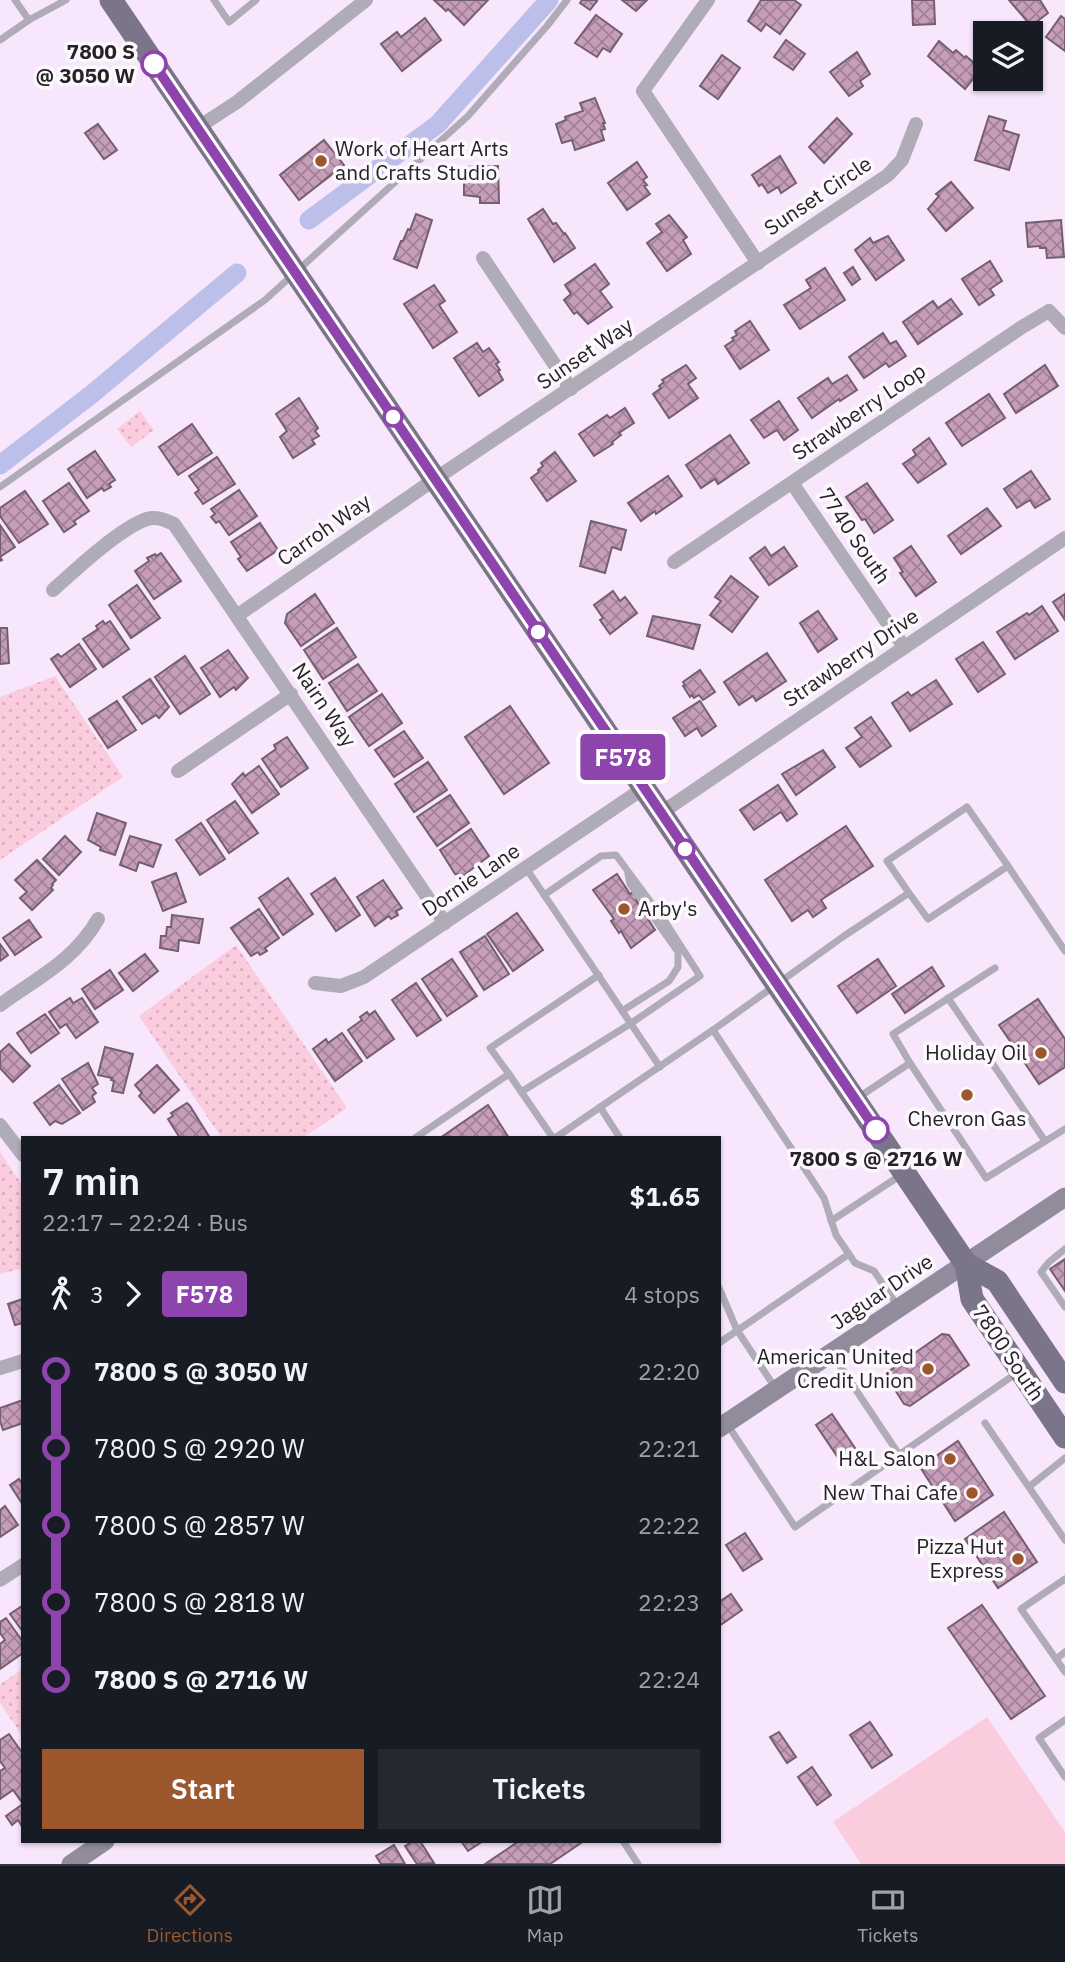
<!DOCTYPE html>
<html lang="en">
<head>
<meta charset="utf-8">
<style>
	:root { --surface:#171b24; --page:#242831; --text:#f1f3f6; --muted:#9ea1a6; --line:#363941; --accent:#9c572c }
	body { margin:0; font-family:"IBM Plex Sans",sans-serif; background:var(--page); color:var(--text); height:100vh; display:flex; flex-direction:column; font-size:26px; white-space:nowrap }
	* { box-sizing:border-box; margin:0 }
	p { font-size:23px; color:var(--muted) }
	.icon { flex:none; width:38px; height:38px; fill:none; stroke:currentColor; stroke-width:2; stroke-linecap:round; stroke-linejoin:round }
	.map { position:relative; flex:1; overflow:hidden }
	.details { position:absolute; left:21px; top:1136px; width:700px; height:707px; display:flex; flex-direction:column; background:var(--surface); border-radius:0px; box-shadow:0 2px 5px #0004 }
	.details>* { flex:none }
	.badge { padding:0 14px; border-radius:5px; font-size:24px; line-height:46px }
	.tools { position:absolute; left:973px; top:21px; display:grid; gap:14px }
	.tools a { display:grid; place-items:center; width:70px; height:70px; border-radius:0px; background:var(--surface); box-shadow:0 2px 5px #0004; font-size:35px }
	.map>.badge { position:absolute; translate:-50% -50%; box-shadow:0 0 0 4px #fff }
	.legs { display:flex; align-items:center; gap:10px; height:77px; padding:0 21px; font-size:23px }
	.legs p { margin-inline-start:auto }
	.summary { display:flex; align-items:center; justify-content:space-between; height:119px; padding:0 21px }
	h1 { font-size:38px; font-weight:600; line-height:52px }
	.cta { display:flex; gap:14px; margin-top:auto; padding:14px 21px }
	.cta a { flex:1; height:80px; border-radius:0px; background:var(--accent); color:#fff; font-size:28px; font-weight:600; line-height:80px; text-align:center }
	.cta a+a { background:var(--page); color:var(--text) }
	ul { padding:0 21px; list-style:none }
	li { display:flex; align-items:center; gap:24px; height:77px; font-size:26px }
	li i { display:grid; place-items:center; width:10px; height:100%; margin:0 9px; background:currentColor }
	li i::after { content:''; width:18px; height:18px; margin:-9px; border:5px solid; border-radius:50%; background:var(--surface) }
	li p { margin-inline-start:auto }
	li:first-child i { background:linear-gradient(#0000 50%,currentColor 0) }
	li:last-child i { background:linear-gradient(currentColor 50%,#0000 0) }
	.menu { display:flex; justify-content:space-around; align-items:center; height:98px; border-top:2px solid var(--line); background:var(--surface); font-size:19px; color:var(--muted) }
	.menu a { display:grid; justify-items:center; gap:4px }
	.menu .on { color:var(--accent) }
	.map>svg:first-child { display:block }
	.park { fill:url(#park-dots) }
	.garden { fill:#fbccdd }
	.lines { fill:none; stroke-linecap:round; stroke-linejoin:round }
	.canal { stroke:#bbbfe9; stroke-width:19 }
	.building { fill:url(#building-cross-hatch); stroke:#755f6f; stroke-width:2 }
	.service { stroke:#afabb7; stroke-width:7 }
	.minor { stroke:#afabb7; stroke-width:14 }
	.secondary { stroke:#918c9c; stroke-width:19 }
	.primary { stroke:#7b7589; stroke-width:23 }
	.line-1-casing { stroke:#fff; stroke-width:16 }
	.line-1 { stroke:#8e44ad; stroke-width:10 }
	.stop-1-dot { fill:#fff; stroke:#8e44ad; stroke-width:3.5 }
	.poi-dot { fill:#9c572c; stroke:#fcf9fd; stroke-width:2.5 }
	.labels { text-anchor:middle; stroke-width:7; stroke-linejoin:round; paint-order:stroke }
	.stop-label { font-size:21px; font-weight:bold; fill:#28212a; stroke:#fcf9fd; text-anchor:end }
	.poi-label { font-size:21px; fill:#28212a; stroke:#fcf9fd; text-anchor:end }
	.street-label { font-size:21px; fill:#28212a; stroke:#fcf9fd }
</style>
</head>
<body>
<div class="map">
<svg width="1065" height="1864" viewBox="0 0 1065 1864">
	<defs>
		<pattern id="park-dots" width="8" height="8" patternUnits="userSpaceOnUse" patternTransform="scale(1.75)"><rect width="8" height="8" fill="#fbccdd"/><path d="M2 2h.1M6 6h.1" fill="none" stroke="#d7afbe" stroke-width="1.8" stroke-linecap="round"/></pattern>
		<pattern id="building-cross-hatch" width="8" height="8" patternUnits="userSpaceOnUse" patternTransform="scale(1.75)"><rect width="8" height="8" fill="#c69eba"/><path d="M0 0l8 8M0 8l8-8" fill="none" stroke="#a18097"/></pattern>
	</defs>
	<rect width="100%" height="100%" fill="#f8e6fd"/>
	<g class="park">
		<polygon points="140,411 154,430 131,447 117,429"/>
		<polygon points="55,676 123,777 0,860 0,697"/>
		<polygon points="236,945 347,1108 304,1137 221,1137 139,1016"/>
		<polygon points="0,1152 23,1186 23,1268 0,1274"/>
		<polygon points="23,1669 23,1737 0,1703 0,1684"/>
	</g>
	<polygon class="garden" points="987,1717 1065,1832 1065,1864 861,1864 833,1822"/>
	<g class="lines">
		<g class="canal">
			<polyline points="309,220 438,124 549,0"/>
			<polyline points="0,465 92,394 237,273"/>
		</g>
	</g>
	<g class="building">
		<polygon points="434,0 488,0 464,25 448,9 446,11"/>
		<polygon points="582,0 595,0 597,1 590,10 580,3"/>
		<polygon points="622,0 647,0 636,11"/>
		<polygon points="761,0 794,0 801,5 780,34 766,24 761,31 748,21"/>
		<polygon points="912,0 934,0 935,24 913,25"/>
		<polygon points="1009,0 1040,0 1048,13 1031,26"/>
		<polygon points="596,15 622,34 610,52 603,48 597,57 575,43"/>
		<polygon points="1061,16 1065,19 1065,51 1046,37"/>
		<polygon points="425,18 441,40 402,71 381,44 397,32 401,37"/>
		<polygon points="786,40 805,54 793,70 774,57"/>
		<polygon points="939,41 953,53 956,50 965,58 966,56 981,69 965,89 928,56"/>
		<polygon points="857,52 870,74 860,81 863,86 849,96 830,72"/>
		<polygon points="722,55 740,68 718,99 700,86"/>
		<polygon points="595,98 605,123 603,123 605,129 601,130 604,140 575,150 572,140 562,143 556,124 566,120 565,117 583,111 580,103"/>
		<polygon points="989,116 1006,121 1003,130 1019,135 1009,170 975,160"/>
		<polygon points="837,118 852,134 824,163 809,147"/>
		<polygon points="98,124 117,150 104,159 85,133"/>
		<polygon points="324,140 344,165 299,200 280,175"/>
		<polygon points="780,156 796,183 781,193 778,187 768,193 762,184 759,186 752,175"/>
		<polygon points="637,162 647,177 643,180 647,185 644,186 650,194 627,210 608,183"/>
		<polygon points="498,166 499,203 480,203 480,197 464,195 464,167"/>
		<polygon points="951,182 973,208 946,231 928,209 939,196 936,194"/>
		<polygon points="543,209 553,224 556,223 564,234 565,233 575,248 554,262 528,219"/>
		<polygon points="416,214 432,220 417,268 394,259 401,241 403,241 408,229 410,230"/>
		<polygon points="669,215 687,237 683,240 691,254 667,271 647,243 662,232 656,224"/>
		<polygon points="1061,220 1064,257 1047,258 1046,248 1040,248 1040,246 1028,247 1026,223"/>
		<polygon points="888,236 904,260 876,280 855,250 870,238 873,243"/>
		<polygon points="990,261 1002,281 990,289 994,295 979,305 962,279"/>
		<polygon points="595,264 609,284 600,291 612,307 588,324 577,312 574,314 564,300 571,294 565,285"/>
		<polygon points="853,267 860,279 852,285 844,273"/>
		<polygon points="825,268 845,300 800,329 784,305 811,288 806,280"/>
		<polygon points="434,285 445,301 439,305 457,332 433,348 404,304"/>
		<polygon points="951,299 962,314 918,344 903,322 933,301 938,308"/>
		<polygon points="750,321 769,350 740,369 725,346 734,340 732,338 737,335 735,331"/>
		<polygon points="883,333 890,344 896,341 906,356 889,367 886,363 864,378 849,357"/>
		<polygon points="477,343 483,352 489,348 499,362 496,364 500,370 498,371 503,380 479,396 454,358"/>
		<polygon points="686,365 696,378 688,384 698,398 669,418 653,394 661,388 659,386 664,382 662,380"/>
		<polygon points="1045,365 1058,386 1016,413 1004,394"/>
		<polygon points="847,375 857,390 840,401 839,399 812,418 798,398 828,378 832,384"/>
		<polygon points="989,394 1005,418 962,446 946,423"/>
		<polygon points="299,398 318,428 315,431 319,436 312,440 315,444 293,458 280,437 287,431 276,414"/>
		<polygon points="779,401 798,430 784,440 777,430 764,438 751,420"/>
		<polygon points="625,408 634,423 619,433 621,435 612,442 613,444 594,456 579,434 607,415 610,418"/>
		<polygon points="192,424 212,453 178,475 159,447"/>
		<polygon points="730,435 749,463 718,484 715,479 701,488 686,465"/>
		<polygon points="929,438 946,464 918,483 903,464 916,455 913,450"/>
		<polygon points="95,451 115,480 109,484 111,487 104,491 102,488 87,498 68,469"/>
		<polygon points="555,452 576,481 547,501 531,478 539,472 538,470 543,466 541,463"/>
		<polygon points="217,457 235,484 203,504 195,493 199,490 189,476"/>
		<polygon points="1031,471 1050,499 1035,508 1030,500 1017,508 1004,489"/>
		<polygon points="668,476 682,496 656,514 655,511 641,521 628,503"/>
		<polygon points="69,483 89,511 74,521 76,524 64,532 43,501"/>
		<polygon points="867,483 893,520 874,533 865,519 862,520 846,497"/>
		<polygon points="239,490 257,516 229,535 219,521 216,523 211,517 215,514 211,509"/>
		<polygon points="25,491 48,524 19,543 0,516 0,508"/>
		<polygon points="987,508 1001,526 961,554 948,536"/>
		<polygon points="591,521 626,530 621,550 612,547 605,573 580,566"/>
		<polygon points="260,523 278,550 247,571 238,559 241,557 231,542"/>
		<polygon points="0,525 15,547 0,557 2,560 0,561"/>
		<polygon points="911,546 936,582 916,596 900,573 903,572 894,558"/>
		<polygon points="765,547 771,556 784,547 797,566 769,585 750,558"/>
		<polygon points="161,553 181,581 154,599 135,571 149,561 147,558 155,554 156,556"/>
		<polygon points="731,576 758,597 732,632 710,615 721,601 715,597"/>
		<polygon points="137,585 160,618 131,638 109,605"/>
		<polygon points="613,591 620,601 625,597 637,613 610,634 600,620 603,618 594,605"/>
		<polygon points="315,594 334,623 301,646 285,623 287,614"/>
		<polygon points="1065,594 1065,620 1053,602"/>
		<polygon points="1042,606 1058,631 1015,659 997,632 1027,613 1029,615"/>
		<polygon points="818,611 837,639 818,652 800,623"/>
		<polygon points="653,616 700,625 693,649 647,636"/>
		<polygon points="103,621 105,624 110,621 129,649 103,667 83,639 98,629 96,626"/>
		<polygon points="0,628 7,628 9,663 0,664"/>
		<polygon points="337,628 356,657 323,679 304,650"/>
		<polygon points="983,642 1005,674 978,692 956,659"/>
		<polygon points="79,644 96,669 70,687 51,659 58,654 61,657"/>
		<polygon points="228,650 248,678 236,690 234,687 220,697 201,668"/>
		<polygon points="767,653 786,681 756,701 753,696 739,705 724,682"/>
		<polygon points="185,656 210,694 180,714 155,677"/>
		<polygon points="358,664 377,691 347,711 329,683"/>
		<polygon points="700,670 715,692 703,700 699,695 694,698 692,695 690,697 683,686 685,685 683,682"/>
		<polygon points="150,679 169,707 159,718 156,715 142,724 123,697"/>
		<polygon points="936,680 952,704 910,731 892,703 908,692 911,696"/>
		<polygon points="382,694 402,723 369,746 349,717"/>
		<polygon points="117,701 136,730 108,748 89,719"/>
		<polygon points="700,701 716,726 702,736 697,728 685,736 673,718"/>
		<polygon points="510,706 549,763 504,794 465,737"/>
		<polygon points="871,717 891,746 860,767 846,748 862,737 855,728"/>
		<polygon points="404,731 423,758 394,777 375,750"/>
		<polygon points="287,737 308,768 281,787 262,759 276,749 274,745"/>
		<polygon points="823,750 835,767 796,795 782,774"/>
		<polygon points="428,762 447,790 414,812 395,784"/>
		<polygon points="259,766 279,794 252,813 232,784 243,773 245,776"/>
		<polygon points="778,785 797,814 787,821 781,812 754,830 740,810"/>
		<polygon points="450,795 469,823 437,846 417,817"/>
		<polygon points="235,801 258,833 229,853 207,820"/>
		<polygon points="97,813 126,823 115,855 100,850 101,847 88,840"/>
		<polygon points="201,823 225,859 200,875 176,840"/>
		<polygon points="846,826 873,866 821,900 826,908 813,917 808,910 792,921 765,880"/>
		<polygon points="471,829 489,856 464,875 455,874 440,850"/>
		<polygon points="65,836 81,852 59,875 43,859"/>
		<polygon points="130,836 161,845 153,867 139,862 136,871 120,865"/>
		<polygon points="37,860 56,880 52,884 53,885 51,888 53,890 32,910 20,898 27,892 15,880"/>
		<polygon points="176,873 186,902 163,911 152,882"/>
		<polygon points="617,874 630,894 634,891 639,898 636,900 655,930 631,948 621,931 619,933 611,921 614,919 593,890"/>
		<polygon points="288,878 313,914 283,935 259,898"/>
		<polygon points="335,878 360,915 336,931 311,894"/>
		<polygon points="383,880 402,908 396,911 398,915 391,919 389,916 375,926 357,897"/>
		<polygon points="259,909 279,938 265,948 267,951 260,955 258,952 251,956 231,928"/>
		<polygon points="517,913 543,950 513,971 487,934"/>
		<polygon points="172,915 203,919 199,943 179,940 178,951 160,948 161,936 166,936 167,927 171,927"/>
		<polygon points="29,920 41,937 15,955 3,938"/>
		<polygon points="485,936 509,974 484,990 460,952"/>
		<polygon points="0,944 8,955 0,961"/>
		<polygon points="145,954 158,971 133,991 119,973"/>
		<polygon points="452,959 477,996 447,1016 422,979"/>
		<polygon points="878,959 896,986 857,1013 838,986"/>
		<polygon points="932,967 944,986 905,1013 892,994"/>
		<polygon points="110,970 123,990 95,1009 82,989"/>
		<polygon points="416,983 441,1020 417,1036 392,1000"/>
		<polygon points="70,998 73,1003 82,998 98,1022 76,1038 66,1024 60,1028 49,1012"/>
		<polygon points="1038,999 1065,1039 1065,1067 1039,1084 999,1025"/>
		<polygon points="375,1011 394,1039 367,1058 348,1030 362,1020 360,1017 367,1012 369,1015"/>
		<polygon points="45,1014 59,1033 31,1053 17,1033"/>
		<polygon points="342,1033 362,1061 335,1081 313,1049 326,1039 328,1043"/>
		<polygon points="9,1044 30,1066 13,1082 0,1068 0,1052"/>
		<polygon points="105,1047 133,1054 123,1093 112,1091 114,1081 111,1080 112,1078 98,1075"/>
		<polygon points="88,1063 98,1084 92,1088 96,1093 92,1096 95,1102 83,1110 62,1079"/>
		<polygon points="157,1065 179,1090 154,1113 139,1096 142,1093 135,1085"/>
		<polygon points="59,1085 80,1113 62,1124 55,1121 50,1125 34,1103"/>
		<polygon points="187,1103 190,1106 210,1138 180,1138 168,1119 173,1116 171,1113"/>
		<polygon points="488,1105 509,1138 440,1138"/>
		<polygon points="1065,1259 1065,1291 1050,1269"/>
		<polygon points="23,1299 23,1323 15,1325 8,1304"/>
		<polygon points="942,1334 949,1335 969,1365 910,1406 904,1404 885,1374"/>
		<polygon points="23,1400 23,1423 3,1430 0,1421 0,1408"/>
		<polygon points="832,1414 857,1451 841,1462 816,1425"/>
		<polygon points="958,1441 993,1495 955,1521 920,1467"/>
		<polygon points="19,1479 21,1482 23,1480 23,1505 10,1485"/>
		<polygon points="5,1506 18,1525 0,1537 0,1510"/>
		<polygon points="1004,1512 1037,1562 998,1588 965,1539"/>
		<polygon points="745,1533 762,1559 743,1571 726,1545"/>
		<polygon points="731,1594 742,1610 719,1626 719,1602"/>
		<polygon points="982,1605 1045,1696 1011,1719 948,1628"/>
		<polygon points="22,1606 23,1606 23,1632 10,1614"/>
		<polygon points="6,1618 23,1642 23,1653 0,1669 0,1644 5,1640 0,1633 0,1622"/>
		<polygon points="870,1722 892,1755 872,1768 850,1735"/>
		<polygon points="779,1732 796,1757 787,1763 770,1737"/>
		<polygon points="9,1734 23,1754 23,1804 13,1790 0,1799 0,1771 5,1768 0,1761 0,1740"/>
		<polygon points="812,1767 831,1795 817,1805 798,1777"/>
		<polygon points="23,1804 23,1828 18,1820 12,1825 6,1816"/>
		<polygon points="413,1841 420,1841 434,1863 417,1864 405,1846"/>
		<polygon points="461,1841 483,1841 468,1851"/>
		<polygon points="519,1841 580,1841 581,1843 550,1864 485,1864"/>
		<polygon points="394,1845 405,1864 381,1864 376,1856"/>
	</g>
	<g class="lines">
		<g class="service">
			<polyline points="15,0 29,20"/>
			<polyline points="214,0 229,22 256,0"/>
			<polyline points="0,40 29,20 66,0"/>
			<polyline points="0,487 265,300 468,116 547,26 567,0"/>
			<polyline points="1008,866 1065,951"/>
			<polyline points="526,868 660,1067"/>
			<polyline points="948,998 1045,1141"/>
			<polyline points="622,1011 669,981 678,967 678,952 630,884 628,874"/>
			<polyline points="713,1030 824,1198 836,1235 855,1263 874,1271 899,1308"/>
			<polyline points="910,1063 893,1034 995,968"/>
			<polyline points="509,1074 490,1048 599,975"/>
			<polyline points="521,1092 630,1024 700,976 664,920 616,855 601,856 544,895"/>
			<polyline points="859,1097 910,1063 986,1178 1065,1129"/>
			<polyline points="600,1107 620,1138"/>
			<polyline points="415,1138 509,1074 553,1138"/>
			<polyline points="555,1138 713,1030 844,936 909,893 928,919 1008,866 967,807 887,861 909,893"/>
			<polyline points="831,1221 901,1175"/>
			<polyline points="1065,1249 1049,1262 1041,1272 1065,1307"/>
			<polyline points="719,1288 737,1330 776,1389"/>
			<polyline points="719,1343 849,1254"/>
			<polyline points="832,1354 900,1456"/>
			<polyline points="985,1423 1065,1540"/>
			<polyline points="727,1424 795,1527 1017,1373"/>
			<polyline points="1030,1486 1065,1458"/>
			<polyline points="1065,1652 1056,1659 1065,1672"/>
			<polyline points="1056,1659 1021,1609 1065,1579"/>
			<polyline points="1065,1720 1039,1738 1065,1777"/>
			<polyline points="623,1841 638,1864"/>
		</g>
		<g class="minor">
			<polyline points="708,0 643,91 758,263"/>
			<polyline points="197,128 237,102 366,0"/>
			<polyline points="483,258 571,389"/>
			<polyline points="792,483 904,647"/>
			<polyline points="674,562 1022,327 1049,311 1065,328"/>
			<path d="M53 590C75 570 120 528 147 519 157 516 165 520 174 524L445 923"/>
			<polyline points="238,615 435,479 888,175 902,160 916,124"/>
			<polyline points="178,771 291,694"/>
			<polyline points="661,813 1065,538"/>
			<polyline points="315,983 341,986 364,977 644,788"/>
			<path d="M0 1005C37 978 75 960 98 919"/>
			<polyline points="0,1125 23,1155"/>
			<polyline points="0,1368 23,1361"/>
			<polyline points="0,1580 23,1565"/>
		</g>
		<g class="secondary">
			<polyline points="719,1428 1065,1197"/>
			<polyline points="71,1864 105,1841"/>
		</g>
		<g class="primary">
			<polyline points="111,0 966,1264 972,1299 1065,1437"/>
			<polyline points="966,1264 997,1281 1065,1382"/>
		</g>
	</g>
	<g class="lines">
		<g class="line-1-casing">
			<polyline id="line-1" points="154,64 876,1130"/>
		</g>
		<use href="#line-1" class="line-1"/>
	</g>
	<g class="stop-1-dot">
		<circle cx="154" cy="64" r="12"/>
		<circle cx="393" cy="417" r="9"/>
		<circle cx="538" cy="632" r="9"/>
		<circle cx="685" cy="849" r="9"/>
		<circle cx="876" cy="1130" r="12"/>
	</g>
	<g class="poi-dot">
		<circle cx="321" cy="161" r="7"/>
		<circle cx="624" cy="909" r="7"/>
		<circle cx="1041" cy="1053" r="7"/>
		<circle cx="967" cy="1095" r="7"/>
		<circle cx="928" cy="1369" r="7"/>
		<circle cx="950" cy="1459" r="7"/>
		<circle cx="972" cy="1493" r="7"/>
		<circle cx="1018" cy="1559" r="7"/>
	</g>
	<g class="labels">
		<g class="stop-label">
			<text x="135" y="59">7800 S<tspan x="135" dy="24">@ 3050 W</tspan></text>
			<text x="876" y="1166" text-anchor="middle">7800 S @ 2716 W</text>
		</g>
		<g class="poi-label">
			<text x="335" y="156" text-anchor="start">Work of Heart Arts<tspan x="335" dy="24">and Crafts Studio</tspan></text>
			<text x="638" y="916" text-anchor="start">Arby's</text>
			<text x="1027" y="1060">Holiday Oil</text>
			<text x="967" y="1126" text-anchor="middle">Chevron Gas</text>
			<text x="914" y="1364">American United<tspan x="914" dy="24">Credit Union</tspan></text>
			<text x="936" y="1466">H&amp;L Salon</text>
			<text x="958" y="1500">New Thai Cafe</text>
			<text x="1004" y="1554">Pizza Hut<tspan x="1004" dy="24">Express</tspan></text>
		</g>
		<g class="street-label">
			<text transform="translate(818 196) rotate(-34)" y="7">Sunset Circle</text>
			<text transform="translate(585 354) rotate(-34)" y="7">Sunset Way</text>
			<text transform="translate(859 412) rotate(-34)" y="7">Strawberry Loop</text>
			<text transform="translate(324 530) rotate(-35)" y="7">Carroh Way</text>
			<text transform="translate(854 536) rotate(56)" y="7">7740 South</text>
			<text transform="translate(851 658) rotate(-34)" y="7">Strawberry Drive</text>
			<text transform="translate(324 705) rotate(56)" y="7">Nairn Way</text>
			<text transform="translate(471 880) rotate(-34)" y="7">Dornie Lane</text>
			<text transform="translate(882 1292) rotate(-34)" y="7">Jaguar Drive</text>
			<text transform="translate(1008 1353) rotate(56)" y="7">7800 South</text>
		</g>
	</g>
</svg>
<div class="tools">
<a><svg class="icon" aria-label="layers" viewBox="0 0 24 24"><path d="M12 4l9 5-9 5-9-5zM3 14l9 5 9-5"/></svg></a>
</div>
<b class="badge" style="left:623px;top:757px;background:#8e44ad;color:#fff">F578</b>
<section class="details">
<div class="summary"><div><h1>7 min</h1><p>22:17 – 22:24 · Bus</p></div><b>$1.65</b></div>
<div class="legs"><svg class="icon" aria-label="walk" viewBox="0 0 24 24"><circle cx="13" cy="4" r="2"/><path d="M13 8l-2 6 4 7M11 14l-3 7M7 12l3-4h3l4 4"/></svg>3<svg class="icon" aria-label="forward" viewBox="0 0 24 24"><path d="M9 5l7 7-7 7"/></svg><b class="badge" style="background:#8e44ad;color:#fff">F578</b><p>4 stops</p></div>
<ul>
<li><i style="color:#8e44ad"></i><b>7800 S @ 3050 W</b><p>22:20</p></li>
<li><i style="color:#8e44ad"></i><span>7800 S @ 2920 W</span><p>22:21</p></li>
<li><i style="color:#8e44ad"></i><span>7800 S @ 2857 W</span><p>22:22</p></li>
<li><i style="color:#8e44ad"></i><span>7800 S @ 2818 W</span><p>22:23</p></li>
<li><i style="color:#8e44ad"></i><b>7800 S @ 2716 W</b><p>22:24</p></li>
</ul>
<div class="cta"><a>Start</a><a>Tickets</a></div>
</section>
</div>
<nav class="menu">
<a class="on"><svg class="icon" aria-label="directions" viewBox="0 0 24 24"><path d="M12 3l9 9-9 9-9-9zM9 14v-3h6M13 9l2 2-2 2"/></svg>Directions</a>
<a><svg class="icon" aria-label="map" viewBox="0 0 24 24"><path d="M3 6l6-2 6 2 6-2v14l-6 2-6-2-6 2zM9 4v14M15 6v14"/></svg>Map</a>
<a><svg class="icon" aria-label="tickets" viewBox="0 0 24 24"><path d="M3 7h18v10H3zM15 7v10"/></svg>Tickets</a>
</nav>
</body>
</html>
